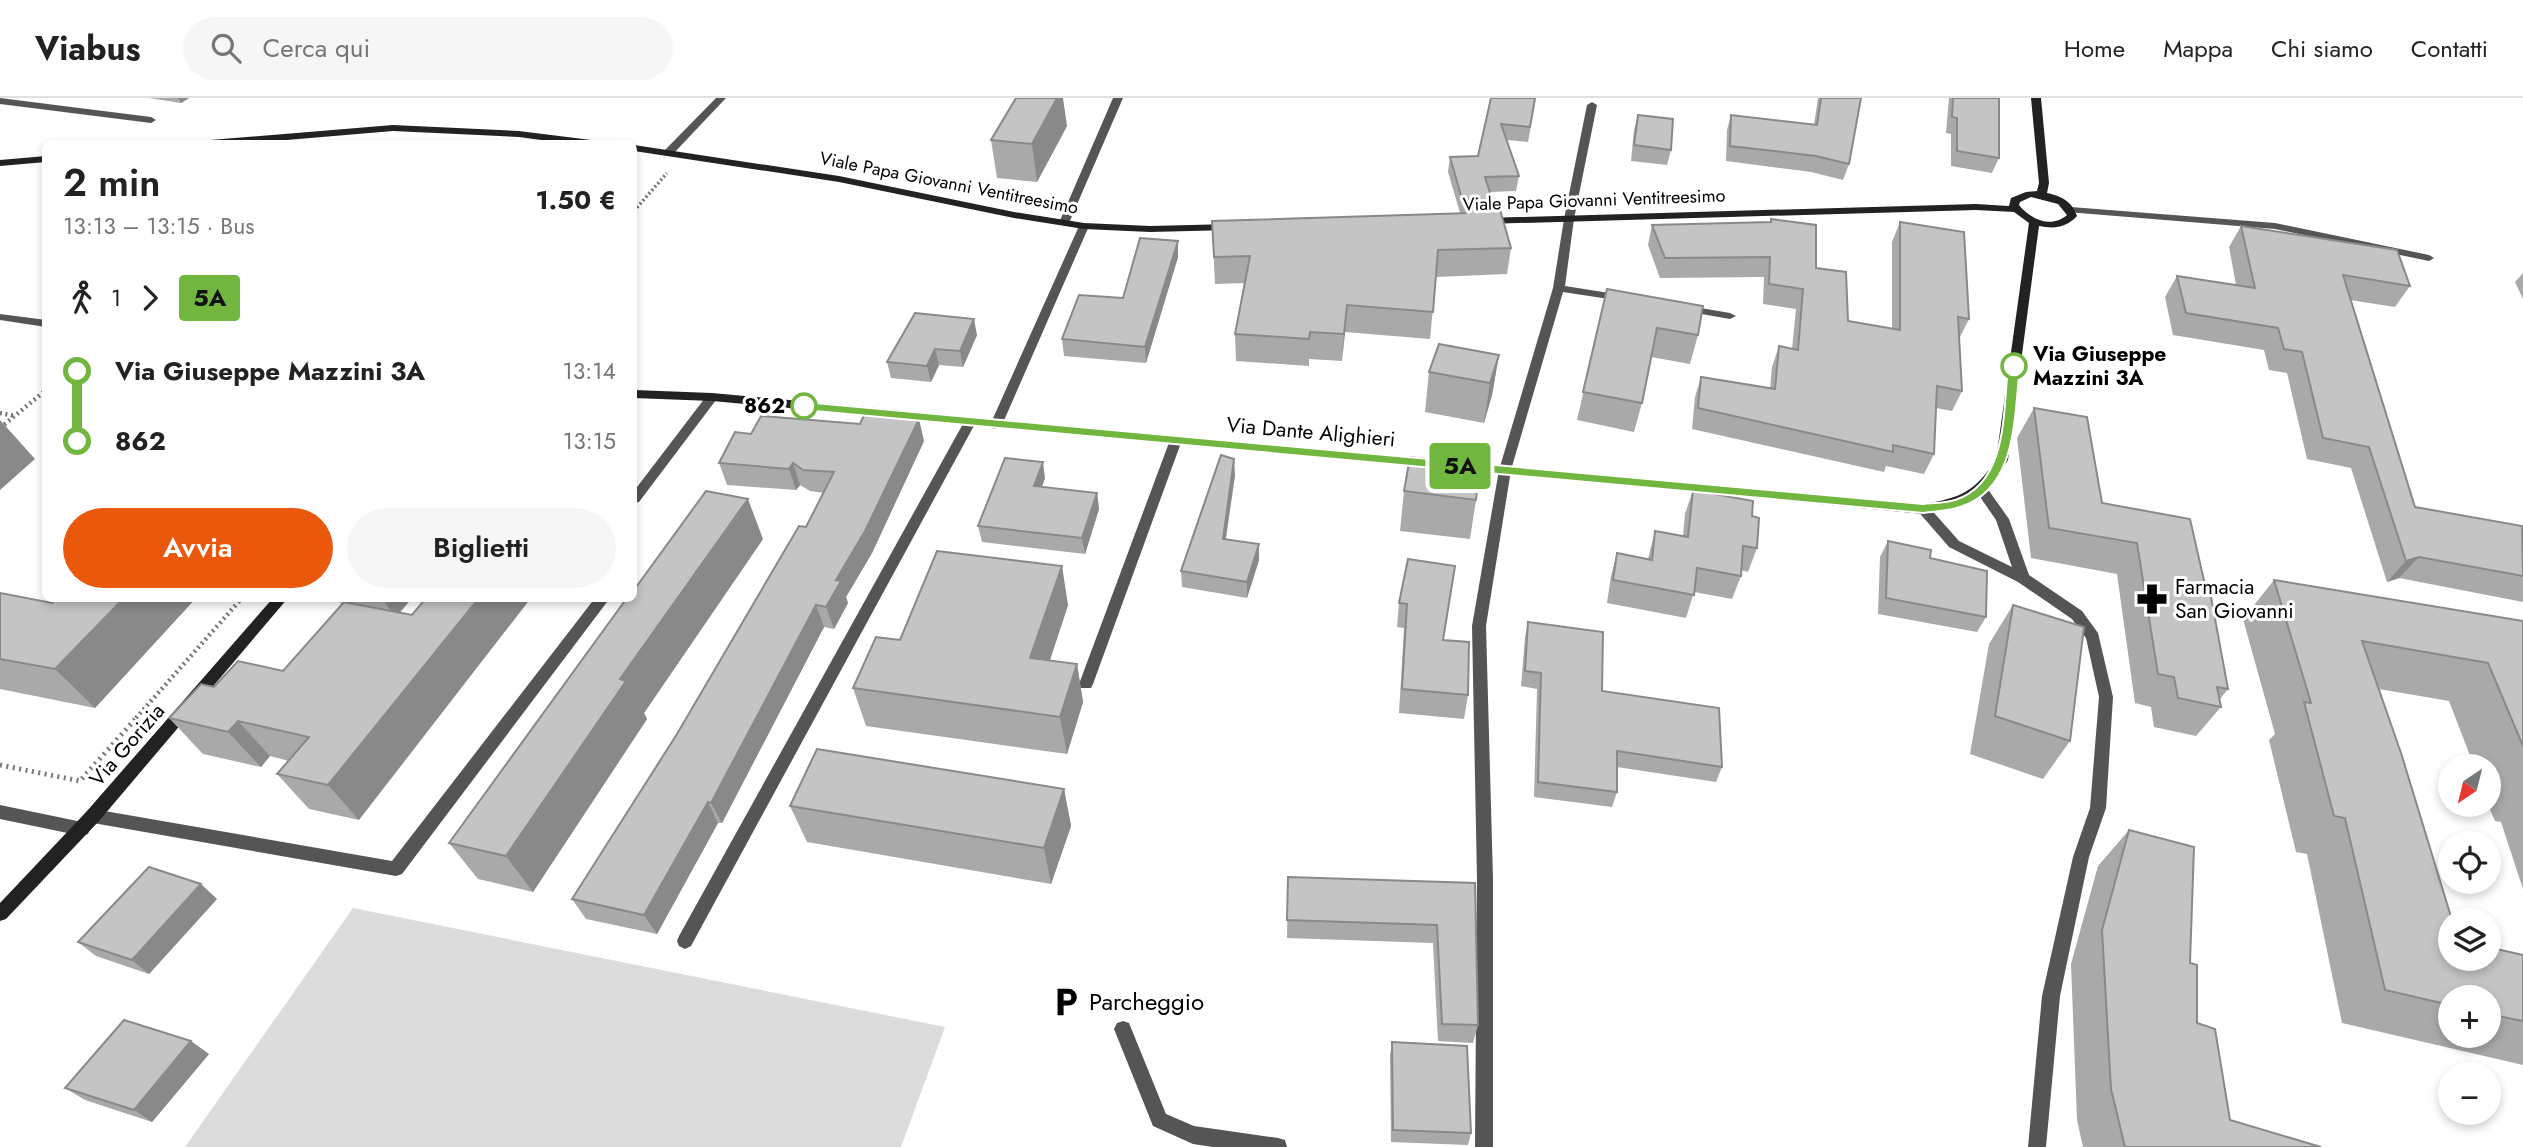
<!DOCTYPE html>
<html lang="it">
<head>
<meta charset="utf-8">
<style>
	:root { --surface:#fff; --page:#f6f6f6; --text:#222; --muted:#767676; --line:#e0e0e0; --accent:#ea580c }
	body { margin:0; font-family:Jost,sans-serif; background:var(--page); color:var(--text); height:100vh; display:flex; flex-direction:column; font-size:26px; white-space:nowrap }
	* { box-sizing:border-box; margin:0 }
	p { font-size:23px; color:var(--muted) }
	.icon { flex:none; width:38px; height:38px; fill:none; stroke:currentColor; stroke-width:2; stroke-linecap:round; stroke-linejoin:round }
	.map { position:relative; flex:1; overflow:hidden }
	.drawer { position:absolute; left:42px; top:42px; width:595px; height:462px; display:flex; flex-direction:column; background:var(--surface); border-radius:10px; box-shadow:0 4px 10px #0003 }
	.drawer>* { flex:none }
	.badge { padding:0 14px; border-radius:5px; font-size:24px; line-height:46px }
	.needle { width:46px; rotate:215deg }
	.tools { position:absolute; left:2438px; top:656px; display:grid; gap:14px }
	.tools a { display:grid; place-items:center; width:63px; height:63px; border-radius:50%; background:var(--surface); box-shadow:0 4px 10px #0003; font-size:35px }
	.map>.badge { position:absolute; translate:-50% -50%; box-shadow:0 0 0 4px #fff }
	.legs { display:flex; align-items:center; gap:10px; height:77px; padding:0 21px; font-size:23px }
	.legs p { margin-inline-start:auto }
	.head { display:flex; align-items:center; justify-content:space-between; height:119px; padding:0 21px }
	h1 { font-size:38px; font-weight:600; line-height:52px }
	.cta { display:flex; gap:14px; margin-top:auto; padding:14px 21px }
	.cta a { flex:1; height:80px; border-radius:42px; background:var(--accent); color:#fff; font-size:28px; font-weight:600; line-height:80px; text-align:center }
	.cta a+a { background:var(--page); color:var(--text) }
	ul { padding:0 21px; list-style:none }
	li { display:flex; align-items:center; gap:24px; height:70px; font-size:26px }
	li i { display:grid; place-items:center; width:10px; height:100%; margin:0 9px; background:currentColor }
	li i::after { content:''; width:18px; height:18px; margin:-9px; border:5px solid; border-radius:50%; background:var(--surface) }
	li p { margin-inline-start:auto }
	li:first-child i { background:linear-gradient(#0000 50%,currentColor 0) }
	li:last-child i { background:linear-gradient(currentColor 50%,#0000 0) }
	header { display:flex; align-items:center; gap:42px; box-sizing:border-box; height:98px; padding:0 35px; background:var(--surface); border-bottom:2px solid var(--line) }
	header strong { font-size:33px }
	nav { display:flex; gap:38px; margin-inline-start:auto; font-size:24px }
	.search { width:490px; height:63px; background:var(--page); display:flex; align-items:center; gap:18px; box-sizing:border-box; padding:0 24px; border-radius:38px; color:var(--muted); font-size:26px }
	.map>svg:first-child { display:block }
	.green { fill:#dcdcdc }
	.lines { fill:none; stroke-linecap:round; stroke-linejoin:round }
	.path-far2 { stroke:#777; stroke-width:3.5; stroke-dasharray:2 2.5; stroke-linecap:butt }
	.path-far1 { stroke:#777; stroke-width:4.5; stroke-dasharray:2 3.5; stroke-linecap:butt }
	.path { stroke:#777; stroke-width:5; stroke-dasharray:2 4.5; stroke-linecap:butt }
	.street { fill:#555; fill-rule:evenodd }
	.secondary { fill:#222; fill-rule:evenodd }
	.wall { fill:#a9a9a9; fill-rule:evenodd }
	.shaded-wall { fill:#898989 }
	.building { fill:#c4c4c4; stroke:#898989; stroke-width:2 }
	.line-1 { fill:#71b73f; stroke:#fff; stroke-width:2 }
	.stop-1-dot { fill:#fff; stroke:#71b73f; stroke-width:3.5 }
	.labels { text-anchor:middle; stroke-width:6; stroke-linejoin:round; paint-order:stroke }
	.far-street-label { font-size:18px; fill:#000; stroke:#fff }
	.stop-label { font-size:21px; font-weight:bold; fill:#000; stroke:#fff; text-anchor:start }
	.street-label { font-size:21px; fill:#000; stroke:#fff }
	.poi-label { font-size:21px; fill:#000; stroke:#fff; text-anchor:start }
	.near-poi-label { font-size:24px; fill:#000; stroke:#fff; text-anchor:start }
</style>
</head>
<body>
<header>
<strong>Viabus</strong>
<div class="search"><svg class="icon" aria-label="search" viewBox="0 0 24 24"><circle cx="10" cy="10" r="6"/><path d="M15 15l6 6"/></svg>Cerca qui</div>
<nav><a>Home</a><a>Mappa</a><a>Chi siamo</a><a>Contatti</a></nav>
</header>
<div class="map">
<svg width="2523" height="1049" viewBox="0 0 2523 1049">
	<rect width="100%" height="100%" fill="#fff"/>
	<polygon class="green" points="353,810 945,929 901,1049 185,1049"/>
	<g class="lines">
		<polyline class="path-far2" points="634,113 667,75"/>
		<g class="path-far1">
			<polyline points="0,315 15,318"/>
			<polyline points="0,330 46,292"/>
			<polyline points="136,620 242,500"/>
		</g>
		<polyline class="path" points="0,667 80,683 138,618"/>
		<g class="street">
			<polygon points="0,0 151,19 156,22 151,25 0,6"/>
			<polygon points="716,0 726,0 673,56 665,56 665,52"/>
			<polygon points="1113,0 1123,0 1069,125 1068,127 1060,127 1059,125"/>
			<polygon points="1592,4 1597,7 1574,121 1565,188 1622,197 1628,200 1622,203 1563,194 1511,372 1486,528 1493,781 1493,1049 1475,1049 1477,781 1472,528 1499,372 1553,190 1564,121 1587,7"/>
			<polygon points="2071,109 2275,125 2429,157 2434,160 2429,163 2275,131 2067,114 2066,112"/>
			<polygon points="1084,125 1089,128 1002,327 996,331 992,330 990,327 1079,128"/>
			<polygon points="1683,207 1730,215 1736,218 1730,221 1679,212 1677,210"/>
			<polygon points="0,216 46,222 46,229 0,222"/>
			<polygon points="712,295 718,299 716,302 639,404 634,405 634,393 708,296"/>
			<polygon points="970,320 976,324 691,848 685,851 679,848 677,843 679,838 964,324"/>
			<polygon points="1176,338 1182,342 1093,586 1091,590 1081,590 1079,586 1170,342"/>
			<polygon points="1982,389 1987,390 2009,421 2029,477 2082,513 2098,535 2113,599 2106,710 2089,759 2060,898 2046,1049 2028,1049 2042,898 2073,759 2090,710 2099,599 2086,540 2072,521 2018,484 1949,449 1916,411 1923,406 1928,408 1959,443 2012,469 1996,422 1976,393"/>
			<polygon points="595,500 610,500 402,776 396,778 93,725 87,723 85,718 87,713 93,711 392,763"/>
			<polygon points="0,707 82,724 88,726 90,731 88,736 82,738 0,721"/>
			<polygon points="1123,923 1129,925 1166,1016 1194,1028 1278,1040 1285,1042 1287,1049 1213,1049 1193,1046 1153,1028 1114,931 1117,925"/>
		</g>
		<g class="secondary">
			<path d="M2031 0H2041L2049 85 2047 95C2061 98 2072 103 2077 118 2066 130 2054 131 2039 128L2008 362C1984 401 1968 408 1923 416L1457 371 1455 368 1461 364 1923 406C1961 400 1974 394 1996 362L2029 125 2014 114 1976 112 1485 126 1480 123 1485 120 1976 106 2009 108 2011 100 2026 94 2037 93 2039 85ZM2031 99 2058 106 2067 117C2051 131 2030 121 2019 107L2020 104Z"/>
			<polygon points="393,27 519,33 599,43 604,46 571,46 519,39 393,33 240,46 193,46 198,43"/>
			<polygon points="634,47 839,78 1014,114 1084,125 1150,128 1231,126 1236,129 1231,132 1150,134 1084,131 1014,120 839,84 634,53"/>
			<polygon points="46,58 46,64 0,68 0,62"/>
			<polygon points="634,292 712,295 1427,361 1433,365 1427,369 712,303 634,300"/>
			<polygon points="273,500 288,500 99,723 6,821 0,823 0,805 87,713"/>
		</g>
	</g>
	<g class="wall">
		<polygon points="149,0 189,0 181,5"/>
		<polygon points="1491,0 1536,0 1528,44 1507,42 1519,78 1516,93 1490,94 1511,150 1507,176 1436,179 1430,241 1345,234 1342,263 1309,261 1309,268 1236,263 1235,236 1245,185 1215,186 1212,123 1460,115 1448,74 1450,59 1478,58"/>
		<polygon points="1818,0 1861,0 1849,66 1843,82 1811,74 1726,63 1727,32 1731,17 1814,27"/>
		<polygon points="1949,0 1999,0 1999,60 1992,75 1951,68 1951,36 1946,35"/>
		<polygon points="1638,17 1671,52 1667,67 1631,63 1634,32"/>
		<polygon points="1067,28 1037,84 997,80 991,42"/>
		<polygon points="1771,121 1816,170 1848,223 1892,230 1892,144 1900,124 1969,221 1959,241 1962,293 1952,313 1936,310 1934,356 1924,376 1886,368 1884,374 1692,331 1695,299 1701,279 1770,290 1772,269 1779,248 1792,251 1796,211 1763,206 1764,179 1660,180 1648,147 1652,127 1770,124"/>
		<polygon points="2241,128 2410,188 2395,209 2350,202 2415,409 2523,430 2523,504 2399,480 2387,484 2351,370 2307,361 2287,275 2269,272 2264,252 2173,237 2165,199 2177,178 2236,187 2229,149"/>
		<polygon points="1178,143 1178,159 1146,265 1064,258 1062,241 1123,200"/>
		<polygon points="2523,175 2523,201 2515,184"/>
		<polygon points="1607,191 1698,237 1690,266 1651,259 1642,305 1634,334 1577,322"/>
		<polygon points="977,237 963,269 939,267 931,284 891,280 887,264"/>
		<polygon points="1499,257 1492,297 1484,325 1425,314 1429,274"/>
		<polygon points="2034,310 2102,405 2190,421 2228,591 2220,601 2221,609 2196,638 2154,629 2151,609 2135,605 2117,476 2031,460 2017,340"/>
		<polygon points="751,336 924,343 872,455 846,499 848,505 834,531 824,529 722,725 718,725 657,836 586,821 572,801 677,636 806,429 824,395 810,393 800,387 796,392 727,387 719,365"/>
		<polygon points="1235,377 1226,441 1259,462 1247,500 1182,489 1181,473"/>
		<polygon points="1045,380 1042,389 1097,395 1099,411 1085,456 982,444 978,428"/>
		<polygon points="1693,392 1752,418 1757,450 1748,474 1741,472 1741,478 1732,501 1694,494 1686,520 1607,505 1611,478 1617,455 1648,461 1655,433 1683,438 1685,416"/>
		<polygon points="1404,393 1476,402 1470,441 1400,433"/>
		<polygon points="763,441 644,615 647,621 533,794 478,781 449,745"/>
		<polygon points="1888,443 1930,460 1986,519 1977,534 1878,516 1880,459"/>
		<polygon points="1408,461 1468,597 1464,621 1399,615 1404,530 1397,529 1399,505"/>
		<path d="M2274 482 2523 523V791L2501 724 2495 723 2488 707V668H2474L2449 603 2379 591 2450 861 2523 857V967L2342 925 2307 756 2296 754 2269 642 2275 636 2243 521ZM2450 900H2488V938H2450Z"/>
		<polygon points="0,495 52,505 56,500 196,500 95,610 0,591"/>
		<polygon points="337,500 412,500 400,515 359,722 309,711 277,676 289,663 270,658 261,669 203,656 169,620 283,573 342,507"/>
		<polygon points="1068,507 1050,562 1077,566 1083,604 1067,656 866,628 853,590 900,542"/>
		<polygon points="2013,507 2070,643 2043,681 1970,656 1989,546"/>
		<polygon points="1528,524 1602,593 1722,669 1716,684 1617,669 1617,694 1612,709 1534,699 1537,591 1521,588 1525,539"/>
		<polygon points="1064,691 1071,728 1051,786 807,744 790,708"/>
		<polygon points="2129,732 2190,865 2197,925 2230,1022 2321,1049 2083,1049 2077,1022 2071,866 2098,768"/>
		<polygon points="1288,779 1475,785 1478,927 1473,945 1438,943 1433,845 1287,840"/>
		<polygon points="217,801 149,876 96,858 78,844"/>
		<polygon points="1392,944 1471,1035 1468,1047 1391,1044 1390,957"/>
		<polygon points="209,956 152,1024 85,1002 65,990"/>
	</g>
	<g class="shaded-wall">
		<polygon points="178,0 189,0 181,5"/>
		<polygon points="1057,0 1063,0 1067,28 1037,84 1032,46"/>
		<polygon points="1178,143 1178,159 1146,265 1145,249"/>
		<polygon points="1347,207 1345,234 1342,263 1344,236"/>
		<polygon points="974,221 977,237 963,269 960,253"/>
		<polygon points="935,251 939,267 931,284 927,268"/>
		<polygon points="1499,257 1492,297 1484,325 1490,285"/>
		<polygon points="919,321 924,343 872,455 846,499 848,505 834,531 826,509 836,482"/>
		<polygon points="0,322 35,361 0,392"/>
		<polygon points="1234,361 1235,377 1223,457 1223,441"/>
		<polygon points="1043,364 1045,380 1036,404 1034,388"/>
		<polygon points="793,365 800,387 796,392 789,371"/>
		<polygon points="1097,395 1099,411 1085,456 1082,440"/>
		<polygon points="748,401 763,441 644,615 647,621 533,794 506,758 620,581"/>
		<polygon points="1259,446 1259,462 1247,500 1247,484"/>
		<polygon points="2419,459 2399,480 2387,484 2406,463"/>
		<polygon points="1062,468 1068,507 1038,598 1030,560"/>
		<polygon points="124,500 196,500 95,610 55,571"/>
		<polygon points="382,500 412,500 395,519"/>
		<polygon points="479,500 531,500 359,722 328,687"/>
		<polygon points="816,507 824,529 722,725 711,705"/>
		<polygon points="1077,566 1083,604 1067,656 1060,619"/>
		<polygon points="238,623 270,658 261,669 228,634"/>
		<polygon points="1064,691 1071,728 1051,786 1044,750"/>
		<polygon points="708,704 718,725 657,836 644,817"/>
		<polygon points="201,786 217,801 149,876 132,862"/>
		<polygon points="191,943 209,956 152,1024 134,1012"/>
	</g>
	<g class="building">
		<polygon points="1016,0 1057,0 1032,46 991,42"/>
		<polygon points="1491,0 1535,0 1530,29 1501,26 1519,78 1485,79 1492,101 1462,101 1450,59 1478,58"/>
		<polygon points="1821,0 1861,0 1849,66 1816,58 1730,48 1731,17 1817,27"/>
		<polygon points="1953,0 1999,0 1999,60 1957,53 1957,20 1952,19"/>
		<polygon points="1638,17 1673,21 1671,52 1634,47"/>
		<polygon points="1497,101 1511,150 1438,152 1433,214 1347,207 1344,236 1310,234 1309,241 1235,236 1250,158 1214,159 1212,123 1470,115 1466,102"/>
		<polygon points="1771,121 1816,127 1816,170 1846,174 1848,223 1900,232 1900,124 1964,134 1969,221 1958,219 1962,293 1937,288 1934,356 1893,347 1893,354 1698,310 1701,279 1775,291 1779,248 1798,252 1803,191 1769,186 1770,159 1665,160 1652,127 1771,124"/>
		<polygon points="2241,128 2397,152 2410,188 2343,177 2415,409 2522,428 2523,478 2419,459 2406,463 2369,349 2323,340 2302,254 2284,251 2278,230 2186,215 2177,178 2255,190"/>
		<polygon points="1140,140 1178,143 1145,249 1062,241 1079,197 1123,200"/>
		<polygon points="1607,191 1703,208 1698,237 1657,230 1642,305 1583,294"/>
		<polygon points="915,215 974,221 960,253 935,251 927,268 887,264"/>
		<polygon points="1439,246 1499,257 1490,285 1429,274"/>
		<polygon points="2034,310 2087,319 2102,405 2190,421 2205,487 2209,488 2228,591 2217,589 2221,609 2178,600 2174,579 2158,576 2137,445 2049,430"/>
		<polygon points="865,315 919,321 865,433 836,482 841,483 826,509 816,507 711,705 708,704 644,817 572,801 677,636 799,428 806,429 834,374 803,372 793,365 789,371 719,365 735,334 751,336 761,318 860,326"/>
		<polygon points="1455,351 1481,354 1476,402 1404,393 1410,359 1453,364"/>
		<polygon points="1221,357 1234,361 1223,441 1259,446 1247,484 1181,473"/>
		<polygon points="1005,360 1043,364 1034,388 1097,395 1082,440 978,428"/>
		<polygon points="1693,392 1753,403 1752,418 1759,420 1757,450 1743,448 1741,478 1697,470 1694,497 1613,482 1617,455 1652,462 1655,433 1688,439"/>
		<polygon points="706,393 748,401 620,581 626,583 506,758 449,745 627,500 634,500 634,492"/>
		<polygon points="1888,443 1931,452 1930,460 1987,473 1986,519 1886,500"/>
		<polygon points="937,453 1062,468 1030,560 1077,566 1060,619 853,590 876,539 900,542"/>
		<polygon points="1408,461 1455,468 1443,542 1469,544 1468,597 1402,591 1407,506 1399,505"/>
		<polygon points="2274,482 2523,523 2523,648 2488,565 2362,543 2401,655 2452,822 2450,822 2450,861 2488,861 2488,849 2523,857 2523,923 2488,916 2488,900 2450,900 2450,907 2385,892 2345,720 2334,718 2304,604 2311,605"/>
		<polygon points="0,495 52,505 56,500 124,500 55,571 0,561"/>
		<polygon points="426,500 479,500 328,687 277,676 309,639 238,623 228,634 169,620 201,586 214,589 238,563 283,573 344,504 412,517"/>
		<polygon points="2013,507 2084,529 2070,643 1995,618"/>
		<polygon points="1528,524 1603,534 1602,593 1719,610 1722,669 1617,653 1617,694 1538,684 1541,575 1525,573"/>
		<polygon points="817,651 1064,691 1044,750 790,708"/>
		<polygon points="2129,732 2194,749 2190,865 2197,867 2197,925 2215,931 2230,1022 2321,1049 2125,1049 2111,991 2102,832"/>
		<polygon points="149,769 201,786 132,862 78,844"/>
		<polygon points="1288,779 1475,785 1478,927 1442,926 1437,827 1287,822"/>
		<polygon points="124,922 191,943 134,1012 65,990"/>
		<polygon points="1392,944 1467,948 1471,1035 1393,1032"/>
	</g>
	<path class="line-1" d="M2014 265 2020 268C2014 318 2018 391 1960 409 1949 413 1935 413 1923 415L804 312 798 308 804 304 1923 406C1933 405 1945 405 1955 402 2008 385 2003 313 2008 268Z"/>
	<defs>
		<g id="pharmacy-bare" transform="scale(2.415)"><path d="M-2-6h4v4h4v4h-4v4h-4v-4h-4v-4h4Z" fill="#000" stroke="#fff" stroke-width="2.5" paint-order="stroke"/></g>
		<g id="parking-bare" transform="scale(2.415)"><path d="M-3.5-5.5H1a3.5 3.5 0 0 1 0 7H-1V5.5H-3.5ZM-1-3.4V-.6H.8a1.4 1.4 0 0 0 0-2.8Z" fill="#000" stroke="#fff" stroke-width="2.5" paint-order="stroke"/></g>
	</defs>
	<g fill-rule="evenodd">
		<use href="#pharmacy-bare" x="2152" y="501"/>
		<use href="#parking-bare" x="1066" y="904"/>
	</g>
	<g class="stop-1-dot">
		<circle cx="2014" cy="268" r="12"/>
		<circle cx="804" cy="308" r="12"/>
	</g>
	<g class="labels">
		<g class="far-street-label">
			<text transform="translate(949 85) rotate(11)" y="6">Viale Papa Giovanni Ventitreesimo</text>
			<text transform="translate(1594 102) rotate(-2)" y="6">Viale Papa Giovanni Ventitreesimo</text>
		</g>
		<g class="stop-label">
			<text x="2033" y="263">Via Giuseppe<tspan x="2033" dy="24">Mazzini 3A</tspan></text>
			<text x="785" y="315" text-anchor="end">862</text>
		</g>
		<g class="street-label">
			<text transform="translate(1311 334) rotate(5)" y="7">Via Dante Alighieri</text>
			<text transform="translate(127 647) rotate(-49)" y="7">Via Gorizia</text>
		</g>
		<g class="poi-label">
			<text x="2175" y="496">Farmacia<tspan x="2175" dy="24">San Giovanni</tspan></text>
		</g>
		<g class="near-poi-label">
			<text x="1089" y="912">Parcheggio</text>
		</g>
	</g>
</svg>
<div class="tools">
<a><svg class="needle" viewBox="-14 -14 28 28"><path d="M0-13l5 13h-10z" fill="#e53935"/><path d="M0 13l5-13h-10z" fill="#767676"/></svg></a>
<a><svg class="icon" aria-label="locate" viewBox="0 0 24 24"><circle cx="12" cy="12" r="6"/><path d="M12 2v4M12 18v4M2 12h4M18 12h4"/></svg></a>
<a><svg class="icon" aria-label="layers" viewBox="0 0 24 24"><path d="M12 4l9 5-9 5-9-5zM3 14l9 5 9-5"/></svg></a>
<a>+</a>
<a>−</a>
</div>
<b class="badge" style="left:1460px;top:368px;background:#71b73f;color:#111">5A</b>
<section class="drawer">
<div class="head"><div><h1>2 min</h1><p>13:13 – 13:15 · Bus</p></div><b>1.50 €</b></div>
<div class="legs"><svg class="icon" aria-label="walk" viewBox="0 0 24 24"><circle cx="13" cy="4" r="2"/><path d="M13 8l-2 6 4 7M11 14l-3 7M7 12l3-4h3l4 4"/></svg>1<svg class="icon" aria-label="forward" viewBox="0 0 24 24"><path d="M9 5l7 7-7 7"/></svg><b class="badge" style="background:#71b73f;color:#111">5A</b></div>
<ul>
<li><i style="color:#71b73f"></i><b>Via Giuseppe Mazzini 3A</b><p>13:14</p></li>
<li><i style="color:#71b73f"></i><b>862</b><p>13:15</p></li>
</ul>
<div class="cta"><a>Avvia</a><a>Biglietti</a></div>
</section>
</div>
</body>
</html>
